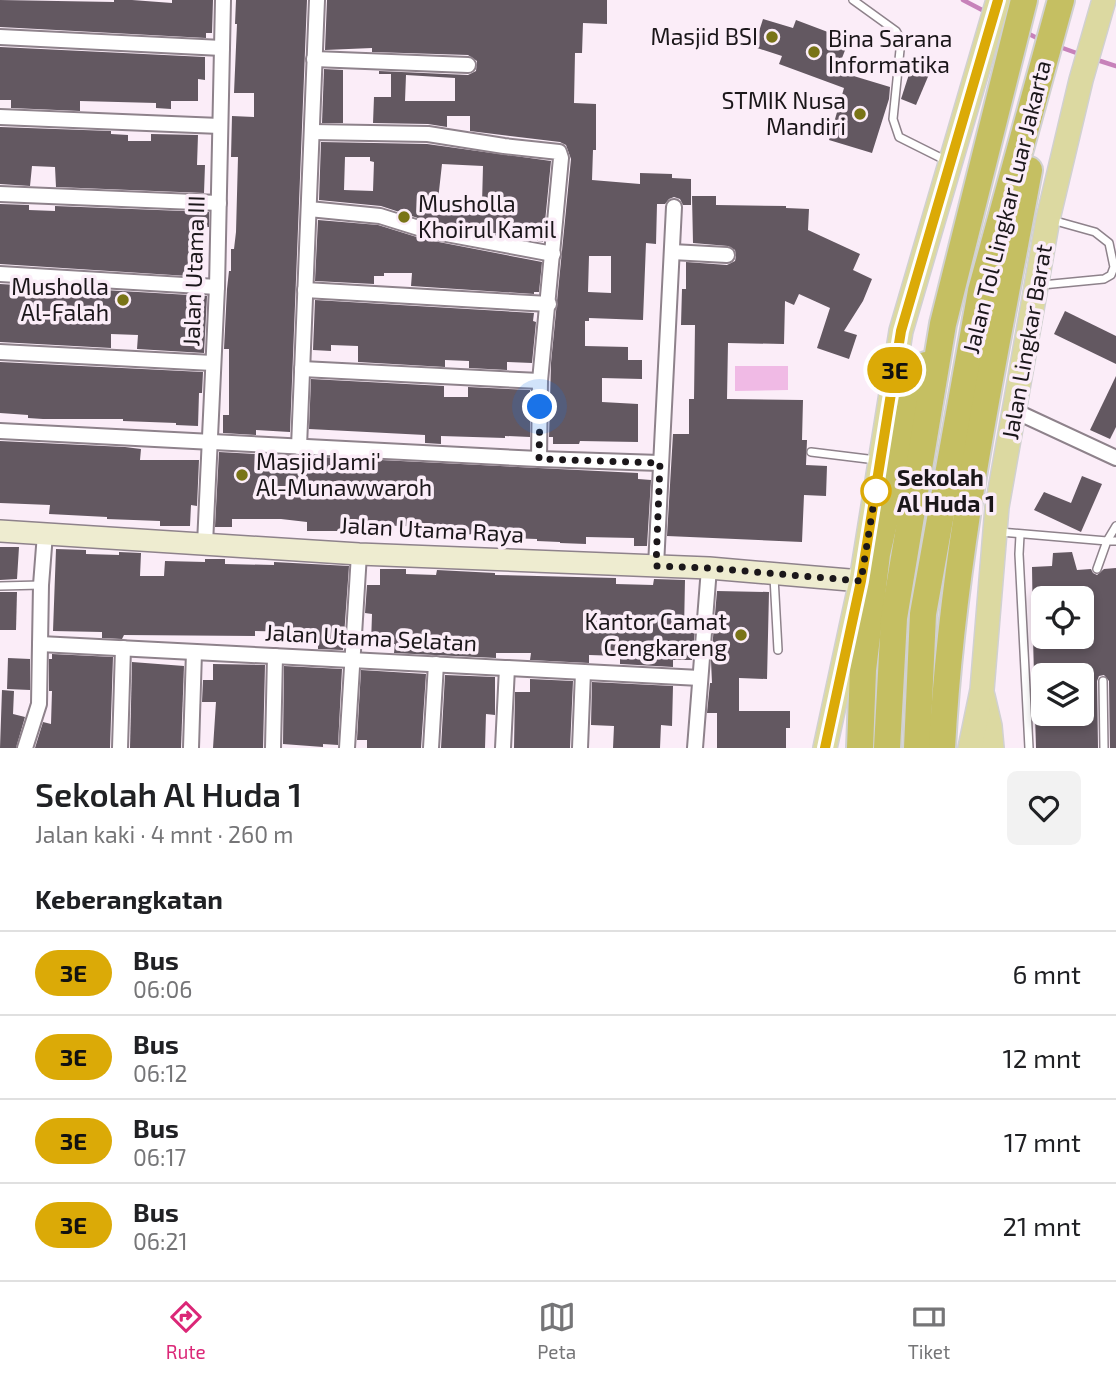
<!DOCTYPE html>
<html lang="id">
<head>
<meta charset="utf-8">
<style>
	:root { --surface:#fff; --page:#f2f2f2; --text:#202124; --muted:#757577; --line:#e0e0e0; --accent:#db2777 }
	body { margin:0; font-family:"Exo 2",sans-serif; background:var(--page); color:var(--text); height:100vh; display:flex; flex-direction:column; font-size:26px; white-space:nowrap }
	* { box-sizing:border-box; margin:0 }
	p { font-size:23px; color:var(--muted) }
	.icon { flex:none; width:38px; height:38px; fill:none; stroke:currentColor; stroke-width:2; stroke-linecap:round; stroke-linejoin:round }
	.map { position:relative; height:748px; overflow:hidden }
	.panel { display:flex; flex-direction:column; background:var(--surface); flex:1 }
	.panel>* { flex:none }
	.badge { padding:0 14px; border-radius:23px; font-size:24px; line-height:46px }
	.controls { position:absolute; left:1031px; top:586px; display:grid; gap:14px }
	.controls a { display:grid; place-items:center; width:63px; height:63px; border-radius:10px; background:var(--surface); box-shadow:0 4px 10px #0003; font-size:35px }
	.you { position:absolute; width:35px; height:35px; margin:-18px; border:5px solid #fff; border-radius:50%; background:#1a73e8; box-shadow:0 0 0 10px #1a73e833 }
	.map>.badge { position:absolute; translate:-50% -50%; box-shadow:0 0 0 4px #fff }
	h2 { padding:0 35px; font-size:26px; line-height:63px }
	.round { display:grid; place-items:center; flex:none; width:74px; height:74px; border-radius:10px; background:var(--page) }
	.summary { display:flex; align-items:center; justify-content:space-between; height:119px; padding:0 35px }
	h1 { font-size:33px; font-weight:600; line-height:52px }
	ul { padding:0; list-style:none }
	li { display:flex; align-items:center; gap:21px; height:84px; padding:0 35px; border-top:2px solid var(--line) }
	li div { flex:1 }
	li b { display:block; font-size:26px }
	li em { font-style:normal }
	li .badge { min-width:77px; font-weight:700; text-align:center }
	.menu { display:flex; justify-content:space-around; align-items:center; height:98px; border-top:2px solid var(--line); background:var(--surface); font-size:19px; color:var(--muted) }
	.menu a { display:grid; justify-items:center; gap:4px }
	.menu .selected { color:var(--accent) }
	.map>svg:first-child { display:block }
	.green { fill:#f0bae5 }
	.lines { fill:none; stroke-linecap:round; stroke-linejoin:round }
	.stream { stroke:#c782ba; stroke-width:4.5 }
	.building { fill:#635861; fill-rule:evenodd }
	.lane-casing { stroke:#8e828b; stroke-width:10 }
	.street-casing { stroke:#8e828b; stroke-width:18 }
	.secondary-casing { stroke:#8e828b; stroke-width:24 }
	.primary-casing { stroke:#d1d1d1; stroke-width:26 }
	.highway-casing { stroke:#d1d1d1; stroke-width:30 }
	.lane { stroke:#fff; stroke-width:7 }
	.street { stroke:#fff; stroke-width:14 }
	.secondary { stroke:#eeecd0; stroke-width:21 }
	.primary { stroke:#dcd9a1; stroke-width:23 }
	.highway { stroke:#c5bf62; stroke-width:26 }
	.line-casing { stroke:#fff; stroke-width:16 }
	.line { stroke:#dbaa07; stroke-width:10 }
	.walk { stroke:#1b171a; stroke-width:7; stroke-dasharray:0 12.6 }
	.poi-dot { fill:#797417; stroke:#fbedf8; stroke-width:2.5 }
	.stop-dot { fill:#fff; stroke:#dbaa07; stroke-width:3.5 }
	.labels { text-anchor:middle; stroke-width:7; stroke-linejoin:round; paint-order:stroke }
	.poi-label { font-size:23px; fill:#1b171a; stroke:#fbedf8; text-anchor:end }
	.street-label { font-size:23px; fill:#1b171a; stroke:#fbedf8 }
	.stop-label { font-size:23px; font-weight:bold; fill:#1b171a; stroke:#fbedf8; text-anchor:start }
</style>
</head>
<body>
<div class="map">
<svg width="1116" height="748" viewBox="0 0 1116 748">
	<rect width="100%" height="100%" fill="#fbedf8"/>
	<polygon class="green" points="735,366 788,366 788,390 735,391"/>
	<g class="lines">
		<g class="stream">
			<polyline points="963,0 986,12"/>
			<polyline points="1025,32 1043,41"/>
			<polyline points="1057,46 1082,55"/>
			<polyline points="1094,59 1116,66"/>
		</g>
	</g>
	<g class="building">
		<polygon points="0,0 114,2 114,0 132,0 172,3 172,0 213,0 212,33 206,33 206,38 0,27"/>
		<polygon points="236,0 307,0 290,432 256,430 256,435 223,433 223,415 229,415 229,349 224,349 227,289 229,271 231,271 231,249 234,249 236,232 238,157 231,157 232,116 254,117 254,93 234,93 237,24 235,24"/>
		<path d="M327 0H607V24L583 23 582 53H575L574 103 596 104V150H593L592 180 640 184V173L672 174V178L691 179V205H683L680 199 674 197 669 199 665 204H657L656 244 646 243 643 320 589 318V321H585V346L628 347V360H642V379L602 378V402L638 404V442L580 441 579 444H553V437H549L551 363 571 159 566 145 560 142 470 131V116H447V127L428 124 373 123 374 97H391V74H379V71L468 75 476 71 477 61 468 55 372 52V48L325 50ZM406 75 455 78V101H405ZM589 256H611V293L588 292Z"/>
		<polygon points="763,19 793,28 796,20 849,40 837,71 890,87 889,99 872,153 829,140 844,88 779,64 782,56 754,47"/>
		<polygon points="0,47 205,57 205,80 198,79 198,101 171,101 171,109 156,108 156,103 80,101 80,111 11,108 11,100 0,100"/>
		<polygon points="912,65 930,72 916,105 901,99"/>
		<polygon points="324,69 343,70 343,123 322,123"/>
		<polygon points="0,127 111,131 111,134 128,135 128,141 151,141 151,134 198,135 197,165 205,165 204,193 56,187 55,167 32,166 30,186 0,184"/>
		<path d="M321 142 427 144 551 161 543 242 427 221 381 206 319 200ZM345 157H370V161L374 162 373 191 344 190ZM442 164 483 166 482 204H479L478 212 437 209Z"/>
		<polygon points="692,196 716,196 716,205 786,206 786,208 809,209 808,230 860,254 853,270 872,279 863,301 844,331 857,335 849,359 817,348 830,308 799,294 794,305 785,301 784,344 728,343 727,399 803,400 802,440 807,440 806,465 827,466 826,496 804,495 802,542 667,536 673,434 689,434 689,399 694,399 695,325 681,325 682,289 686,289 686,262 727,265 735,261 736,256 735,250 728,246 693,243"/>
		<polygon points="0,204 29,205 29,210 55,211 55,206 209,212 209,227 200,227 197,258 189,258 188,276 0,264"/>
		<polygon points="318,220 378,225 423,239 542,262 539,292 534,292 534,294 411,286 412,273 384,273 384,276 374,276 374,284 315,281"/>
		<polygon points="0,284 207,296 204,353 137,349 138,335 111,334 111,348 0,342"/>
		<polygon points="315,300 534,313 533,321 536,322 532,363 507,362 507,370 469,368 469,361 445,360 445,367 358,362 358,346 331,345 331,351 313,350"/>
		<polygon points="1065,311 1116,336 1116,364 1054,334"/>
		<polygon points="0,362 203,372 202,393 199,393 198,426 176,425 176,423 123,421 123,419 43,419 28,418 28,415 0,413"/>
		<polygon points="1116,376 1116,427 1110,439 1090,430"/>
		<polygon points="311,379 444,386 444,397 468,397 468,387 530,390 530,437 505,436 505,438 441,436 441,444 425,443 425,435 309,429"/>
		<polygon points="0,441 125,447 141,449 140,460 199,460 197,506 191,505 190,526 160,526 160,521 107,519 107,517 49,514 50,505 0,503"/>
		<polygon points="219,452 255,454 255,458 281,458 281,455 638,473 638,479 651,480 647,546 634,546 634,538 586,537 586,544 560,543 560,542 537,541 537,539 506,538 506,536 492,534 425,535 425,528 404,526 362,525 362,531 307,531 307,522 281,519 232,519 232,527 215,527"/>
		<polygon points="1082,476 1102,484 1081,532 1034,510 1044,492 1071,503"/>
		<polygon points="0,547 19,547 17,579 0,580"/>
		<polygon points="56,549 86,550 86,554 119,555 119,552 141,553 140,576 164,576 165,561 205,562 205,559 225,559 225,564 274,565 274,562 349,566 343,650 318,649 318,636 302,636 302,632 255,631 255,636 124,635 122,639 102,638 102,632 53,631"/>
		<polygon points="1072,552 1077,570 1091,569 1093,573 1097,575 1104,569 1116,568 1116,748 1110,748 1109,681 1104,675 1099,676 1097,681 1098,748 1036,748 1035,714 1082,714 1082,676 1034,676 1033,637 1082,637 1082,598 1043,598 1043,633 1033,633 1032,567 1052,566 1053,553"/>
		<polygon points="380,569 406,569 406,574 436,575 437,570 495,573 495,575 616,578 616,584 653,585 654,579 685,580 684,630 695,630 692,660 673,660 673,667 620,664 620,656 589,655 589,663 530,660 531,653 496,653 496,658 394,653 395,644 371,644 372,614 365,613 367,585 380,585"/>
		<polygon points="717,591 769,592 767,679 739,678 739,711 790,711 790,728 786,728 786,748 717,748 717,713 707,713 710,683 712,683 711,661"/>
		<polygon points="0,592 17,592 16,630 0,630"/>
		<polygon points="52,654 113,657 110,748 35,748 43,722 51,724 52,691 49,691 49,659 52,659"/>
		<polygon points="8,658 30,659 30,690 7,689"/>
		<polygon points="132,662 184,666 181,748 130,748"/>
		<polygon points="213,664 265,665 263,748 213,748 216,702 202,702 203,680 213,680"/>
		<polygon points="284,666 342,669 338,745 323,744 323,747 283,744"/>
		<polygon points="361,670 426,674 421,748 367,748 367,740 357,740"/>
		<polygon points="445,675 495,677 495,715 486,714 485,748 441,748"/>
		<polygon points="530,679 573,681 570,748 514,748 515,692 530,692"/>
		<polygon points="592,682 673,686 672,726 661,725 660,748 613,748 614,726 591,725"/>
		<polygon points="2,690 14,691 13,714 25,717 16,748 0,748"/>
	</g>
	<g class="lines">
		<g class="lane-casing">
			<g id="lane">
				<polyline points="853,0 896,31 901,40 893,119 899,137 947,161"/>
				<polyline points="1042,285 1104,279 1111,275 1114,267 1109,243 1095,232 1052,220"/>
				<polyline points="811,452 876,460"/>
				<polyline points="1000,532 1107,541 1116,526"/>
				<polyline points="1020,535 1019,554 1029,748"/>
				<polyline points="1097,569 1107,541 1116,541"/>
				<polyline points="774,577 778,650"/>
				<polyline points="0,586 41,585"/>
				<polyline points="1103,681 1104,748"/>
			</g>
		</g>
		<g class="street-casing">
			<g id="street">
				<polyline points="0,37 222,48"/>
				<polyline points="314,59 468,65"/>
				<polyline points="0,117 220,126"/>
				<polyline points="312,132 428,134 504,146 559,152 561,158 540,381 539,459"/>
				<polyline points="0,194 219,203"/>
				<polyline points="309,209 380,216 425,230 553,254"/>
				<polyline points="672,252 727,255"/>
				<polyline points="0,274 217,287"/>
				<polyline points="305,290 549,304"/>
				<polyline points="0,352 213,363"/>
				<polyline points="302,369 540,381"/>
				<polyline points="1015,411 1116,458"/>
				<polyline points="0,431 539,459 660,463"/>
				<polyline points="299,447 317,0"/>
				<polyline points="205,544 217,287 223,0"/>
				<polyline points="656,566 674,207"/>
				<polyline points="40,644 700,678"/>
				<polyline points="25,748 39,704 41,585 45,534"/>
				<polyline points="120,748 123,648"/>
				<polyline points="191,748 194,652"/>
				<polyline points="273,748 275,656"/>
				<polyline points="347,748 359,554"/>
				<polyline points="431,748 436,664"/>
				<polyline points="503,748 507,668"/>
				<polyline points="580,748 583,672"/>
				<polyline points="695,748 709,568"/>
			</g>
		</g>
		<g class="secondary-casing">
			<polyline id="secondary" points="0,531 359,554 709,568 861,581"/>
		</g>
		<g class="primary-casing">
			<g id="primary">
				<polyline points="983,696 990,726 992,748"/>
				<polyline points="825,748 861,581 901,331 998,0"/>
				<polyline points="970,748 982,690 997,507 1048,219 1081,80 1104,0"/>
			</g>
		</g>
		<g class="highway-casing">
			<g id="highway">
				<polyline points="860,748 863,670 877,554 912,399 926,365"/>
				<polyline points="887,748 894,618 943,324 1024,0"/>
				<polyline points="917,748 923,614 981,291 1061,0"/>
				<path d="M942 748C952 553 994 361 1029 170"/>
			</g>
		</g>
		<use href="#lane" class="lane"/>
		<use href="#street" class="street"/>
		<use href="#secondary" class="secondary"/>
		<use href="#primary" class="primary"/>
		<use href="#highway" class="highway"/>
	</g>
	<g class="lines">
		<g class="line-casing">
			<polyline id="line" points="825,748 861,581 901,331 998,0"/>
		</g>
		<use href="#line" class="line"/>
		<polyline class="walk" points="540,407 539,459 660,463 656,566 709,568 861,581 876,489 876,491"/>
	</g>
	<g class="poi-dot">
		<circle cx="772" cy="37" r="7"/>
		<circle cx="814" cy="52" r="7"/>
		<circle cx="860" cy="114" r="7"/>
		<circle cx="404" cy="217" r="7"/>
		<circle cx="123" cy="300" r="7"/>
		<circle cx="242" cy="475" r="7"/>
		<circle cx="741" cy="635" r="7"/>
	</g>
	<circle class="stop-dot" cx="876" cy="491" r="14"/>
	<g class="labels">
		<g class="poi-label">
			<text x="758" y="45">Masjid BSI</text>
			<text x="828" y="47" text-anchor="start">Bina Sarana<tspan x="828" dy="26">Informatika</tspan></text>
			<text x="846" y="109">STMIK Nusa<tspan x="846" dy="26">Mandiri</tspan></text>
			<text x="418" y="212" text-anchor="start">Musholla<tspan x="418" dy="26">Khoirul Kamil</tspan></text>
			<text x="109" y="295">Musholla<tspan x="109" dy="26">Al-Falah</tspan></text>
			<text x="256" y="470" text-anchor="start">Masjid Jami'<tspan x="256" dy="26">Al-Munawwaroh</tspan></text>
			<text x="727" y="630">Kantor Camat<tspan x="727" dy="26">Cengkareng</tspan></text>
		</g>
		<g class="street-label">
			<text transform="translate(1007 207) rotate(-76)" y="8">Jalan Tol Lingkar Luar Jakarta</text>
			<text transform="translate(194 271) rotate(-88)" y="8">Jalan Utama III</text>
			<text transform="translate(1027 342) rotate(-80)" y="8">Jalan Lingkar Barat</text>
			<text transform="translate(432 530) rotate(3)" y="8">Jalan Utama Raya</text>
			<text transform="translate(371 638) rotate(3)" y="8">Jalan Utama Selatan</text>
		</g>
		<g class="stop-label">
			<text x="897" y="486">Sekolah<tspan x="897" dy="26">Al Huda 1</tspan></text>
		</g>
	</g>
</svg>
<div class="controls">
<a><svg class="icon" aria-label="locate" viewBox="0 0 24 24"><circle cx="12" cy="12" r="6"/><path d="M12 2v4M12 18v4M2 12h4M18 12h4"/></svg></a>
<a><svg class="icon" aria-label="layers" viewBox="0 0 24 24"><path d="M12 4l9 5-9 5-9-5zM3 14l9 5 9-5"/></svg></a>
</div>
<div class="you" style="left:540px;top:407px"></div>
<b class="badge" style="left:895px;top:370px;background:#dbaa07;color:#111">3E</b>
</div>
<section class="panel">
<div class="summary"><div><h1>Sekolah Al Huda 1</h1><p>Jalan kaki · 4 mnt · 260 m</p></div><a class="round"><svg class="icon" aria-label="heart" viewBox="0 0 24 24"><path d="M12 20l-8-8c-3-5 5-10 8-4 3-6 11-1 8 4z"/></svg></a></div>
<h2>Keberangkatan</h2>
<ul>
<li><span class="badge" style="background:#dbaa07;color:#111">3E</span><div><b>Bus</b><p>06:06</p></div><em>6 mnt</em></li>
<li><span class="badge" style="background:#dbaa07;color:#111">3E</span><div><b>Bus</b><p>06:12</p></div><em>12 mnt</em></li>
<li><span class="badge" style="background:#dbaa07;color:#111">3E</span><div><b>Bus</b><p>06:17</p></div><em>17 mnt</em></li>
<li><span class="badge" style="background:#dbaa07;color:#111">3E</span><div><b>Bus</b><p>06:21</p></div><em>21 mnt</em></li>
</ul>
</section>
<nav class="menu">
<a class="selected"><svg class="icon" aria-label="directions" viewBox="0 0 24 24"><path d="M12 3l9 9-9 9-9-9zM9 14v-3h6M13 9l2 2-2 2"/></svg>Rute</a>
<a><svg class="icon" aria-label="map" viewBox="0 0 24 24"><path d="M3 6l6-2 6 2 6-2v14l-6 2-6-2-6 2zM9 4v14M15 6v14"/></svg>Peta</a>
<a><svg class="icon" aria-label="tickets" viewBox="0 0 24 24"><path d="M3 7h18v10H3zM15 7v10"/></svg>Tiket</a>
</nav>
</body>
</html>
